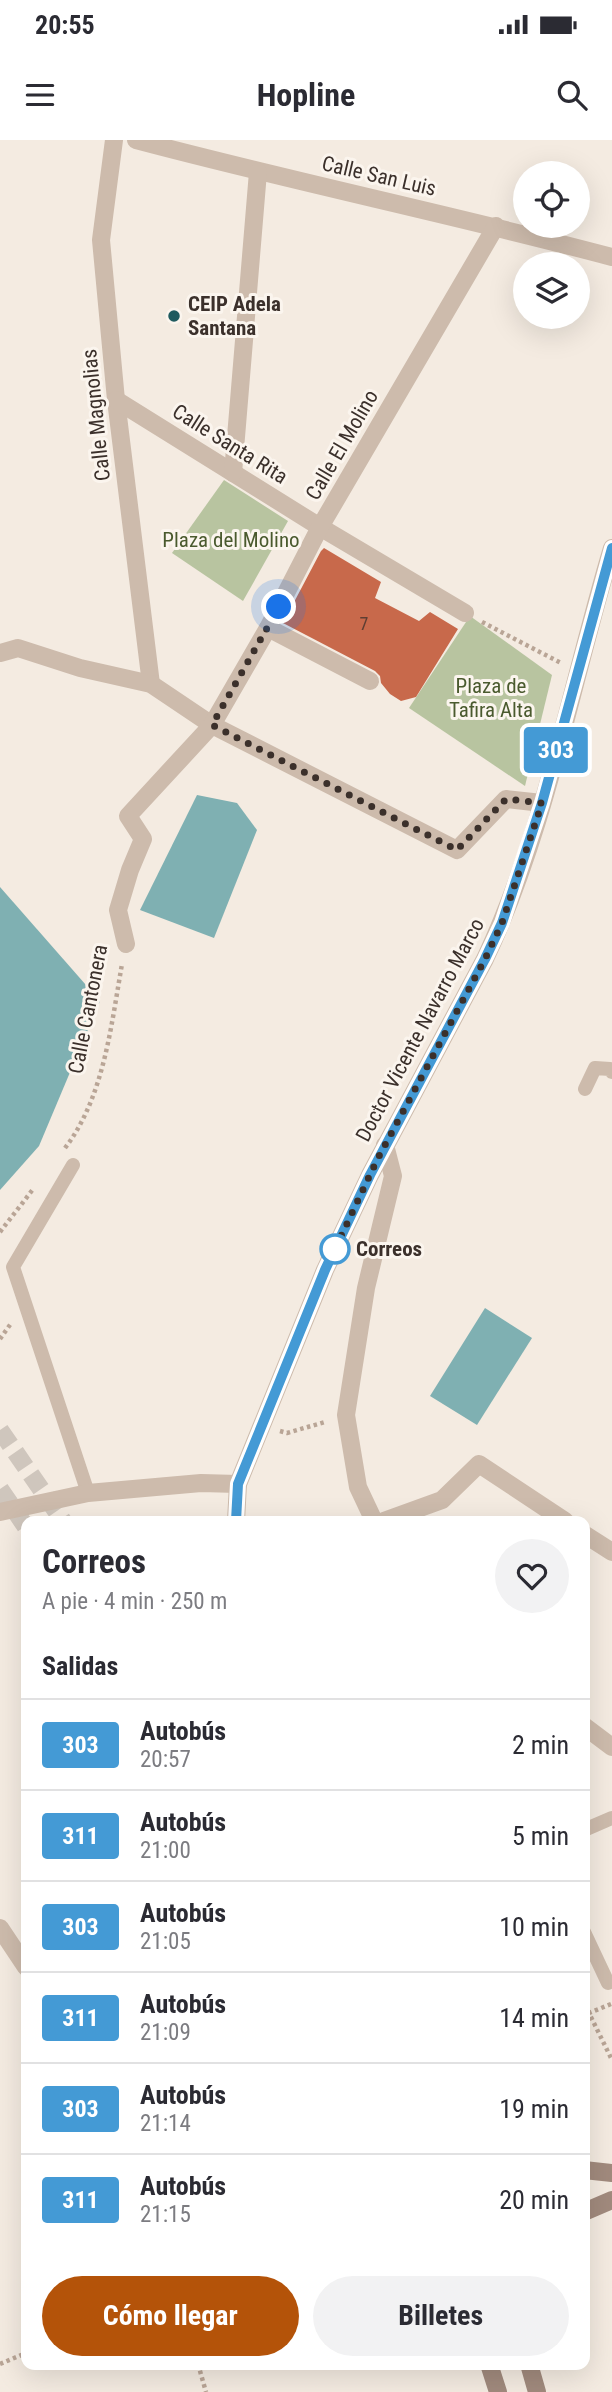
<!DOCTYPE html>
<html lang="es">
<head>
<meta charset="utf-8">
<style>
	:root { --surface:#fff; --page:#f2f2f3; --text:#2b2b33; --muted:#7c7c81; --line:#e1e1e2; --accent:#b45309 }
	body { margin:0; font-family:"Roboto Condensed",sans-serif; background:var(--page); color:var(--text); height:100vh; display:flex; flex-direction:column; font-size:26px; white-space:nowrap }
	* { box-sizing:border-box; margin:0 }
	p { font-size:23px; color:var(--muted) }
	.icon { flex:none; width:38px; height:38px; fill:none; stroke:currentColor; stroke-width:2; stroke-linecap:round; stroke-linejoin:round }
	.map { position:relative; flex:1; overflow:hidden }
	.drawer { position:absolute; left:21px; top:1376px; width:569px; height:854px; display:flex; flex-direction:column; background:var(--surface); border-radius:14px; box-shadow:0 7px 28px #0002 }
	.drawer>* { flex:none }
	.badge { padding:0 14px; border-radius:5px; font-size:24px; line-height:46px }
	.controls { position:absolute; left:513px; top:21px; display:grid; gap:14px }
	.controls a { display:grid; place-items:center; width:77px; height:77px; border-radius:50%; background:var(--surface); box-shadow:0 7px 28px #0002; font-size:35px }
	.you { position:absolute; width:35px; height:35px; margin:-18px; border:5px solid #fff; border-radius:50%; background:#1a73e8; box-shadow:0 0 0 10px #1a73e833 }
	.map>.badge { position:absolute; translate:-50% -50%; box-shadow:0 0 0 4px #fff }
	h2 { padding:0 21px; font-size:26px; line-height:63px }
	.round { display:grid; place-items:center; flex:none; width:74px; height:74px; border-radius:37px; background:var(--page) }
	.summary { display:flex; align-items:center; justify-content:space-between; height:119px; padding:0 21px }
	h1 { font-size:33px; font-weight:700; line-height:52px }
	.primary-button { display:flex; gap:14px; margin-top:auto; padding:14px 21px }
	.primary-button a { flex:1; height:80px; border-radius:42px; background:var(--accent); color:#fff; font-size:28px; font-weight:700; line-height:80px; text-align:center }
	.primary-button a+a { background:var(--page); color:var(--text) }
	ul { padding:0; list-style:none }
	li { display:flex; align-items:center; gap:21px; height:91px; padding:0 21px; border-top:2px solid var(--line) }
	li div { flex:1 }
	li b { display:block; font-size:26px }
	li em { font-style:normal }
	li .badge { min-width:77px; font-weight:700; text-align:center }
	.status { display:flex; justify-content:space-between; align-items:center; height:49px; padding:0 35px; background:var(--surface); direction:ltr }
	.status svg { height:19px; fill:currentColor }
	header { display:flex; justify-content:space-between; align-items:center; height:91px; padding:0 21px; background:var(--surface); font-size:32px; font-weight:700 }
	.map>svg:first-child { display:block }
	.green { fill:#b8c4a0 }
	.water { fill:#7fb0b2 }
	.building { fill:#c8694b }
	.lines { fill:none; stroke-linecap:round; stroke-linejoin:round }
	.secondary-tunnel { stroke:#cfc6bd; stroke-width:18; stroke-dasharray:18 9; stroke-linecap:butt }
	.path { stroke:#b9a596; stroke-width:4.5; stroke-dasharray:3.5 3.5; stroke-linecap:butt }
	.service { stroke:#cdbbac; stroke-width:14 }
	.minor { stroke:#cdbbac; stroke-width:18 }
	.secondary { stroke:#a18a7d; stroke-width:18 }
	.line-casing { stroke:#fff; stroke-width:16 }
	.line { stroke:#449ad5; stroke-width:10 }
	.walk { stroke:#3b302b; stroke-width:7; stroke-dasharray:0 12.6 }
	.poi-dot { fill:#1f5a5e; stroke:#fbf5ee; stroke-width:2.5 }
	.stop-dot { fill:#fff; stroke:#449ad5; stroke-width:3.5 }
	.labels { text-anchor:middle; stroke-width:6; stroke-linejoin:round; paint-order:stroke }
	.number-label { font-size:18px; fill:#5e3e33 }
	.street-label { font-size:21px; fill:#3b302b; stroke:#fbf5ee }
	.poi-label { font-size:21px; font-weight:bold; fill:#3b302b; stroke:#fbf5ee; text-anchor:start }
	.park-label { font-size:21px; fill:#4a5a2e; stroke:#fbf5ee }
	.stop-label { font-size:21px; font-weight:bold; fill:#3b302b; stroke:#fbf5ee; text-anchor:start }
</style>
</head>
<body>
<div class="status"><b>20:55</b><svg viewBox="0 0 49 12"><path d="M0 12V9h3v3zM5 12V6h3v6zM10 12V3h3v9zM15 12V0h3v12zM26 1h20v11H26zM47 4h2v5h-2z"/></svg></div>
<header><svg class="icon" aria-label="menu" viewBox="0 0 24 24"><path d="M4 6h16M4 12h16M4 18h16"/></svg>Hopline<svg class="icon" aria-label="search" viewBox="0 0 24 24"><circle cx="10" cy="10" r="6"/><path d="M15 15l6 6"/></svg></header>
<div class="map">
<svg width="612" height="2252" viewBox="0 0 612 2252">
	<rect width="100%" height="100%" fill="#f4ebe1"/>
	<g class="green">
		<polygon points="224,340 288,381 243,461 172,413"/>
		<polygon points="470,476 552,535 525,646 409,568"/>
	</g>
	<g class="water">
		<polygon points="197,655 237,663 257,690 214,798 140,770"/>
		<polygon points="0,747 100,861 39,1006 0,1050"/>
		<polygon points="485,1168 532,1198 477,1285 430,1256"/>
	</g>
	<polygon class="building" points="324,408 381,442 375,458 419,481 430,472 458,489 416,557 401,561 390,554 381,543 380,536 375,531 283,483 321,411"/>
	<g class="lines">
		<g class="secondary-tunnel">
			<polyline points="0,1290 63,1381"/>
			<polyline points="0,1349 26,1387"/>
		</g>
		<g class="path">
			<polyline points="482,482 561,523"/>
			<path d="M65 1008C104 957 111 886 122 824"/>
			<polyline points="0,1092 34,1048"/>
			<polyline points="0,1199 12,1182"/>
			<polyline points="280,1291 287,1293 325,1282"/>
			<polyline points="611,1864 589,1873 612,1920"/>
			<polyline points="0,2224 26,2213"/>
			<polyline points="198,2224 206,2252"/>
		</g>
		<g class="service">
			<polyline points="585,949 595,928 610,929 612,932"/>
			<polyline points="73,1025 13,1127 88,1353"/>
			<polyline points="584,1690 612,1678"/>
			<polyline points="584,1792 608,1843"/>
		</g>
		<g class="minor">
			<polyline points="114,0 101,100 116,260 151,544"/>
			<path d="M136 0C294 42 454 75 612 117"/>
			<polyline points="116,260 320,387 465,473"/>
			<polyline points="233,333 258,32"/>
			<polyline points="268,488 370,541"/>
			<polyline points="0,513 18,508 80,528 151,544 212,585 457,710 506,659 542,663"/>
			<polyline points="126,804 118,770 130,730 143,699 128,676 212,585 268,488 320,387 496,86"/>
			<polyline points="0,1372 88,1353 201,1343 238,1344"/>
			<path d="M236 1381 238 1344 325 1130 370 1035 485 819C546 689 571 545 612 408"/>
			<polyline points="374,1381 358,1347 346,1275 366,1148 393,1036 385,1005"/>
			<polyline points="384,1381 442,1360 479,1324 565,1381"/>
			<polyline points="584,1394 612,1412"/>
			<polyline points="584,1586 612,1607"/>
			<polyline points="0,1788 26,1827"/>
		</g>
		<g class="secondary">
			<polyline points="584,2030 612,2033"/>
			<polyline points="584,2072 612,2060"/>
			<polyline points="489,2224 498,2252"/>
			<polyline points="529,2224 537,2252"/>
		</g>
	</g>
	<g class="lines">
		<g class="line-casing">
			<polyline id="line" points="236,1381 238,1344 325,1130 370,1035 485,819 502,783 542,663 612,408"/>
		</g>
		<use href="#line" class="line"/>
		<polyline class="walk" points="279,467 212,585 457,710 506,659 542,663 502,783 485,819 377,1020 335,1109"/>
	</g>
	<circle class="poi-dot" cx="174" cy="176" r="7"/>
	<circle class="stop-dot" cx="335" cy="1109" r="14"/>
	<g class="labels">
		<g class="number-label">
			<text x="364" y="490">7</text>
		</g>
		<g class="street-label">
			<text transform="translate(379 36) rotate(13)" y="7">Calle San Luis</text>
			<text transform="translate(96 275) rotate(-96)" y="7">Calle Magnolias</text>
			<text transform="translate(230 304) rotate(32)" y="7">Calle Santa Rita</text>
			<text transform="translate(342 305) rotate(-60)" y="7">Calle El Molino</text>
			<text transform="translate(88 869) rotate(-79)" y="7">Calle Cantonera</text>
			<text transform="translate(420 890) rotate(-62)" y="7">Doctor Vicente Navarro Marco</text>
		</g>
		<g class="poi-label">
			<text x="188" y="171">CEIP Adela<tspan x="188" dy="24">Santana</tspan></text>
		</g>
		<g class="park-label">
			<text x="231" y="407">Plaza del Molino</text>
			<text x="491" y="553">Plaza de<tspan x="491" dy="24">Tafira Alta</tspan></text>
		</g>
		<g class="stop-label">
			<text x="356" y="1116">Correos</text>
		</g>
	</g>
</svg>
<div class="controls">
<a><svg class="icon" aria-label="locate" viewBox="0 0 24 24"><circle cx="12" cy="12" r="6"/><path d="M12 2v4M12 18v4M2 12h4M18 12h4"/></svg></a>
<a><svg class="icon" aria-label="layers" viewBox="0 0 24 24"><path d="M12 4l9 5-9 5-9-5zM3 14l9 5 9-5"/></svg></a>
</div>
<div class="you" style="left:279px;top:467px"></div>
<b class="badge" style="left:556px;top:610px;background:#449ad5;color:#fff">303</b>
<section class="drawer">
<div class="summary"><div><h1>Correos</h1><p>A pie · 4 min · 250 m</p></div><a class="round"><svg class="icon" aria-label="heart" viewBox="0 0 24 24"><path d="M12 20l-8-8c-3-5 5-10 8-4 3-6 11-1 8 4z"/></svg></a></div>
<h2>Salidas</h2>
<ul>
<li><span class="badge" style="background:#449ad5;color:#fff">303</span><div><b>Autobús</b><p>20:57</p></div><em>2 min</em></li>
<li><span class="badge" style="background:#449ad5;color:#fff">311</span><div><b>Autobús</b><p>21:00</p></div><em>5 min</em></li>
<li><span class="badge" style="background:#449ad5;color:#fff">303</span><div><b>Autobús</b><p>21:05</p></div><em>10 min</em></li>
<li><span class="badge" style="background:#449ad5;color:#fff">311</span><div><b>Autobús</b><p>21:09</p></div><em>14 min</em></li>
<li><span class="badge" style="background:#449ad5;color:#fff">303</span><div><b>Autobús</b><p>21:14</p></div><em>19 min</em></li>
<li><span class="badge" style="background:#449ad5;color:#fff">311</span><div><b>Autobús</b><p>21:15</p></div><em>20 min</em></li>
</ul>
<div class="primary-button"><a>Cómo llegar</a><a>Billetes</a></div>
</section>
</div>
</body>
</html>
